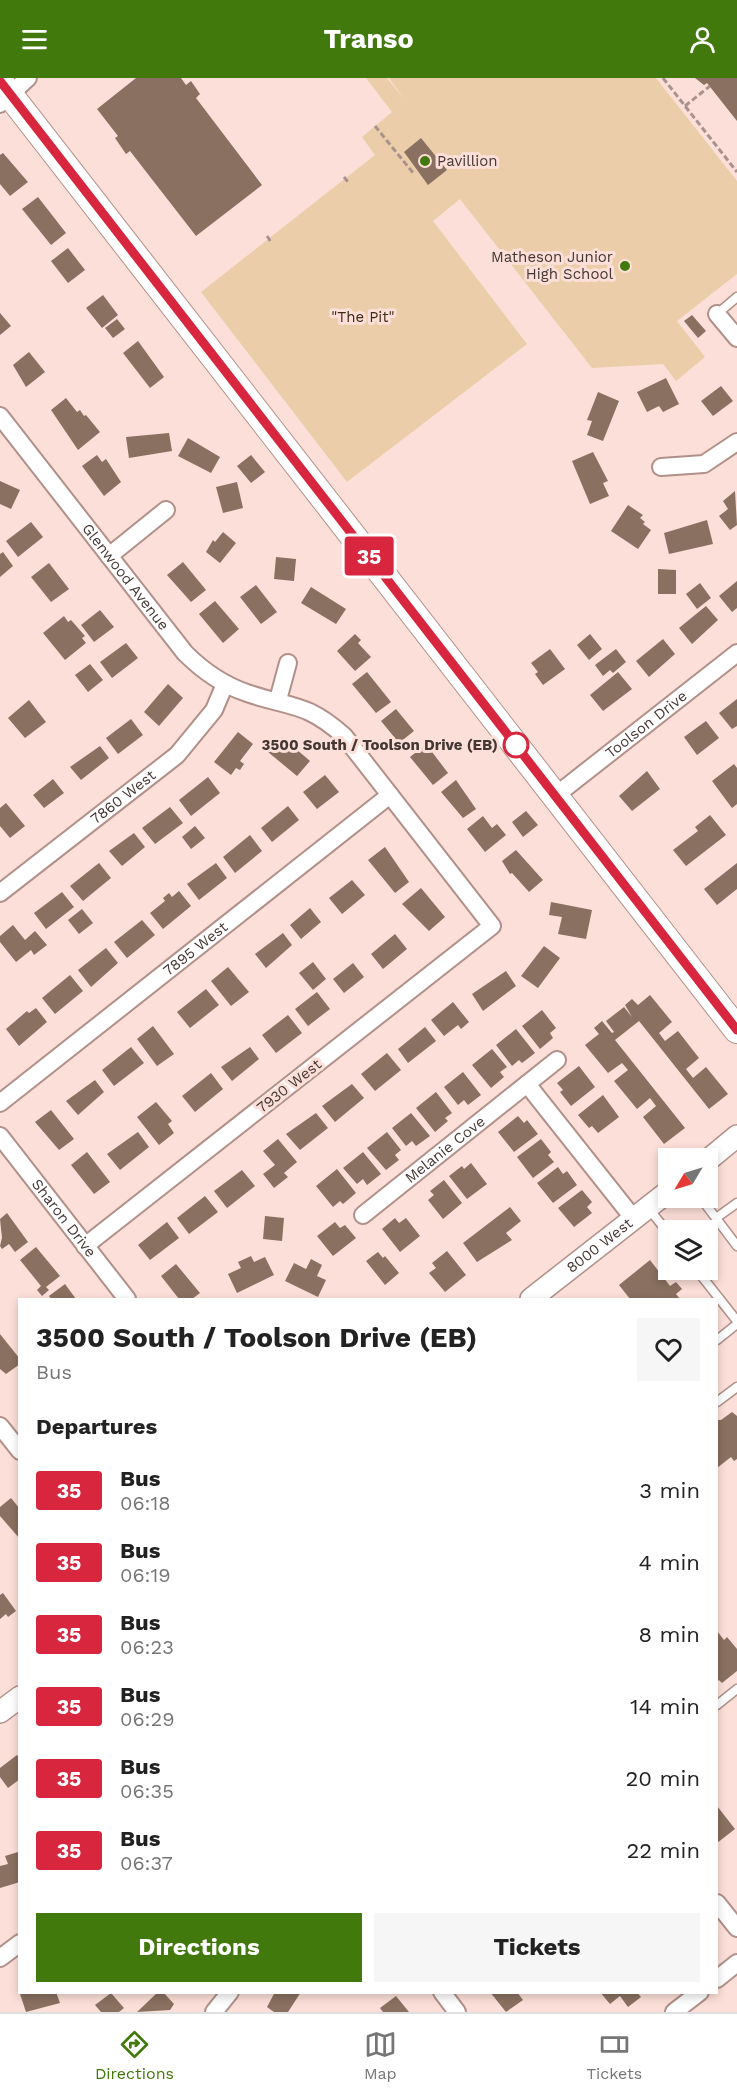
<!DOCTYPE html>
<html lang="en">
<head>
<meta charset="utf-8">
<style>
	:root { --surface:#fff; --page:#f6f6f6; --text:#222; --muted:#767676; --line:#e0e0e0; --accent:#42790c }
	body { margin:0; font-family:"Work Sans",sans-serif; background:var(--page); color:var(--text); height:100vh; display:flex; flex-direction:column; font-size:22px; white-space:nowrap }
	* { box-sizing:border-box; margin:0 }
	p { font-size:20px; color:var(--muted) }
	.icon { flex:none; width:33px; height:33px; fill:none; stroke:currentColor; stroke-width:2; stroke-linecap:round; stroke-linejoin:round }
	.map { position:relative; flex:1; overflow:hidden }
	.side { position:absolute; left:18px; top:1220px; width:700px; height:696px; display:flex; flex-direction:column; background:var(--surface); border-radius:0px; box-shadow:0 3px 9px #0003 }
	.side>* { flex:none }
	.badge { padding:0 12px; border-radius:4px; font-size:21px; line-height:39px }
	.needle { width:39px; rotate:232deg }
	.tools { position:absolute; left:658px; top:1070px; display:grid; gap:12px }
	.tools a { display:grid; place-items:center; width:60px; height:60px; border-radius:0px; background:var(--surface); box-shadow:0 3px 9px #0003; font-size:30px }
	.map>.badge { position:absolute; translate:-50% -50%; box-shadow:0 0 0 3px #fff }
	h2 { padding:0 18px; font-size:22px; line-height:54px }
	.round { display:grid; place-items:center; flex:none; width:63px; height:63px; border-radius:0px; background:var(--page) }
	.head { display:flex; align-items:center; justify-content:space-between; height:102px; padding:0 18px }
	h1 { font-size:28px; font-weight:700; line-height:45px }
	.cta { display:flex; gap:12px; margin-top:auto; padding:12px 18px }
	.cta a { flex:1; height:69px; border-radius:0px; background:var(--accent); color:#fff; font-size:24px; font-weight:700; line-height:69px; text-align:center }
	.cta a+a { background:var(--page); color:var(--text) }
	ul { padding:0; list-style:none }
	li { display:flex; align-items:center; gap:18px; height:72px; padding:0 18px }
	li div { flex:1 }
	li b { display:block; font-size:22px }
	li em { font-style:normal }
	li .badge { min-width:66px; font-weight:700; text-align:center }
	header { display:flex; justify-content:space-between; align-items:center; height:78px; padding:0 18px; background:var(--accent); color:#fff; font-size:27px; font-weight:700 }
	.tab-bar { display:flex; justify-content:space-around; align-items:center; height:84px; border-top:2px solid var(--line); background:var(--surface); font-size:16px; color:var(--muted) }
	.tab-bar a { display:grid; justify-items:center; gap:3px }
	.tab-bar .on { color:var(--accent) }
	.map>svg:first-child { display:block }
	.green { fill:#ebcea9 }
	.building { fill:#8a7060 }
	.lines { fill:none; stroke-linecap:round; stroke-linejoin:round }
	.service-casing { stroke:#b19089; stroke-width:11 }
	.minor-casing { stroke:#b19089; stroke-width:20 }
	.tertiary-casing { stroke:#b19089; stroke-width:24 }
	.primary-casing { stroke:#b19089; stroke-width:28 }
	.path { stroke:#a9928d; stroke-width:3; stroke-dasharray:6 3; stroke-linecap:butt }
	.service { stroke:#fff; stroke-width:8 }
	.minor { stroke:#fff; stroke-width:16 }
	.tertiary { stroke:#fff; stroke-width:21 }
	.primary { stroke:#fff; stroke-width:26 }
	.line-casing { stroke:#fff; stroke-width:14 }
	.line { stroke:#d7263d; stroke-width:9 }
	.poi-dot { fill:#42790c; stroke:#fcdfd8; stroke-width:2 }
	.stop-dot { fill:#fff; stroke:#d7263d; stroke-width:3 }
	.labels { text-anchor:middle; stroke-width:6; stroke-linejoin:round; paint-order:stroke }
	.poi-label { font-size:15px; fill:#443633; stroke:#fcdfd8; text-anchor:start }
	.park-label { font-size:15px; fill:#3d2a10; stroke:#fcdfd8 }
	.street-label { font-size:15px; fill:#443633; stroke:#fcdfd8 }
	.stop-label { font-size:15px; font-weight:bold; fill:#443633; stroke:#fcdfd8; text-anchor:end }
</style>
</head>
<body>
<header><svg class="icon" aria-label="menu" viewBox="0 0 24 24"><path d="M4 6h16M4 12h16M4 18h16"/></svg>Transo<svg class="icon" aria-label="person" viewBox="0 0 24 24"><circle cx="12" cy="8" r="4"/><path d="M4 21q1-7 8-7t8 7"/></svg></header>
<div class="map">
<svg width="737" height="1934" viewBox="0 0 737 1934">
	<rect width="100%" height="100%" fill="#fcdfd8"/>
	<polygon class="green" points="366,0 387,0 404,21 389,0 656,0 737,103 737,196 677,243 705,279 676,303 663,286 592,290 460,121 433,143 527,266 347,404 201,214 375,77 362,59 392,34"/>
	<g class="building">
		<polygon points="136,0 181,0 186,7 191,3 200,16 196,20 262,107 196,158 130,73 126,76 115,60 118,58 97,31"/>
		<polygon points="695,0 737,0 737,43 707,5 704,7"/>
		<polygon points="421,60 447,92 428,107 404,74"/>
		<polygon points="3,75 28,104 10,118 0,106 0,77"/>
		<polygon points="38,119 66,155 51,167 22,131"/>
		<polygon points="68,170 85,192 68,205 51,183"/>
		<polygon points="103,217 118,237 102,250 86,230"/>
		<polygon points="0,235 11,248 0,257"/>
		<polygon points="692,237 706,253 698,260 684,243"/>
		<polygon points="117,241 125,251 113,260 105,250"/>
		<polygon points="138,263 164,299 150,310 123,275"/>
		<polygon points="29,274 45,294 26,309 13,287"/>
		<polygon points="666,300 679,326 663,334 659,328 647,334 637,314"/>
		<polygon points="721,308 733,323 713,338 701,323"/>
		<polygon points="598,314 619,323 603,363 587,357 592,343 587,342"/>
		<polygon points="66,320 77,334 80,332 84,338 86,337 100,354 78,372 51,332"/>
		<polygon points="169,355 172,373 129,380 126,359"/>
		<polygon points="188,360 220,379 211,395 178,378"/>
		<polygon points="593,374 608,403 603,405 609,418 590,426 572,383"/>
		<polygon points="97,377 102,384 106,381 121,404 104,418 82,388"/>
		<polygon points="251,377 265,394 251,405 237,388"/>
		<polygon points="0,403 20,412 11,431 0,426"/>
		<polygon points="237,404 243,430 223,435 216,409"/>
		<polygon points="735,413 737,447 730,452 719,438 728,431 723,423"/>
		<polygon points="628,427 643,437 640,440 645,444 643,446 651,452 638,471 611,453"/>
		<polygon points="707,442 713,466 669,476 664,455"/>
		<polygon points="31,444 43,459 18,479 6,463"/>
		<polygon points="223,454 236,465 220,485 206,474 213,462 215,464"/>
		<polygon points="3,474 13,488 0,499 0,476"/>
		<polygon points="276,479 296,481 294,503 274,501"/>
		<polygon points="183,484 206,512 191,524 167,497"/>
		<polygon points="49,485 69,511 51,524 31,499"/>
		<polygon points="658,491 676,492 676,516 658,516"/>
		<polygon points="737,503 737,530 732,534 719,518"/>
		<polygon points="700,505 711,520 697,531 686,516"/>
		<polygon points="256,507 277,534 261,546 240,519"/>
		<polygon points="311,509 346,531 336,546 301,525"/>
		<polygon points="215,523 239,551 223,565 199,536"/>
		<polygon points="706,528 718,542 692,566 679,550"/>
		<polygon points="100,532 114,549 94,564 81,547"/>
		<polygon points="64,538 68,544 71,542 85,558 82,560 86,565 65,582 43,555"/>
		<polygon points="355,556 361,562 358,565 371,579 355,593 337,573"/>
		<polygon points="590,556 602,571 589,582 577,567"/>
		<polygon points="663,561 675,576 649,599 636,583"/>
		<polygon points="126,565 138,580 112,600 100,584"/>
		<polygon points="550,571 565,591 543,607 535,596 538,594 531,585"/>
		<polygon points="616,571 626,584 613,595 610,592 603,598 595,587"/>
		<polygon points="90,586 103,602 88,614 75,597"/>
		<polygon points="367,594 391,624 376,635 352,606"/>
		<polygon points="618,594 632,611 603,633 590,617"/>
		<polygon points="168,606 183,620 159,648 144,634"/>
		<polygon points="737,621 737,648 732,651 719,635"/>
		<polygon points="29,622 46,644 25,660 8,640"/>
		<polygon points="396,631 414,653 399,665 381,643"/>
		<polygon points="131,641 143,657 118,676 106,660"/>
		<polygon points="706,643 719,660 697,677 684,659"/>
		<polygon points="238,654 253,666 240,683 244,686 240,692 236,690 231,697 214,684"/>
		<polygon points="282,659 310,683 297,698 268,674"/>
		<polygon points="426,666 448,695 433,707 410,679"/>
		<polygon points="100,668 109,680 81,702 70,689"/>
		<polygon points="734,686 737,690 737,726 732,730 712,703"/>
		<polygon points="647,693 660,711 632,733 619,718"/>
		<polygon points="325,697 339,714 317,731 303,714"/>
		<polygon points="208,699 220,715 191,738 179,722"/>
		<polygon points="53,701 64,715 44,730 33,717"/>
		<polygon points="456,702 476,731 463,740 441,714"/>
		<polygon points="6,725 25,748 10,760 0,748 0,730"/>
		<polygon points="288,728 299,742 272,764 261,750"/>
		<polygon points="170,729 183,745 155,766 142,750"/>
		<polygon points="526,733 538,747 523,759 512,744"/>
		<polygon points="710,737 726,757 686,788 673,772 698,753 695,749"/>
		<polygon points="483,738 492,750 497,746 506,757 485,774 467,751"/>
		<polygon points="195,748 205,760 191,771 182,759"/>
		<polygon points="134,755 145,769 122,788 109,773"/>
		<polygon points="250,757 262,773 235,795 223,779"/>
		<polygon points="385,769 409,804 395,815 368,782"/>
		<polygon points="516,772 543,802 529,814 512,795 510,796 502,783"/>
		<polygon points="99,785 111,800 83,823 70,808"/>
		<polygon points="216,785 227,800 199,822 187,806"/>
		<polygon points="737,785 737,811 717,827 704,811"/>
		<polygon points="352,802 365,817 342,836 329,820"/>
		<polygon points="421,810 445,839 429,853 402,826"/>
		<polygon points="179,813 191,828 163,851 150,835 165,823 163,820 169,815 172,819"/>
		<polygon points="62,814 74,829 46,851 34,835"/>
		<polygon points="551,824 592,832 586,861 558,856 562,839 549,837"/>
		<polygon points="310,830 321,844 301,861 290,847"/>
		<polygon points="82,831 93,845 79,856 68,842"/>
		<polygon points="142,842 155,857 127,880 114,864"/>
		<polygon points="13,847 25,862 35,853 47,867 34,877 31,872 16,884 0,864 0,858"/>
		<polygon points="283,855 292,867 266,890 255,876"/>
		<polygon points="395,856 407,871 383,891 371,876"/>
		<polygon points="544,868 560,880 538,910 521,898"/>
		<polygon points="106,870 118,885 91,909 78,892"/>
		<polygon points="313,884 326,901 313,912 299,895"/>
		<polygon points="353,885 364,899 344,915 333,901"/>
		<polygon points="228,889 249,914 231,928 211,903"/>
		<polygon points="506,893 516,908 483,933 472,916"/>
		<polygon points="70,897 83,913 55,936 42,920"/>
		<polygon points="206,911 219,927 190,950 177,934"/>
		<polygon points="317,914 330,931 308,948 295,931"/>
		<polygon points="650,917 672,944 659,955 665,963 678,953 699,980 686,991 693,1000 706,989 728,1016 709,1031 639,943 615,962 685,1050 664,1066 643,1039 656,1028 650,1020 637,1031 614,1003 628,992 622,985 608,995 585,967 599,956 594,950 602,943 612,955 614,954 606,943 624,929 632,939 625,927 632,921 638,927"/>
		<polygon points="453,924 469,944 461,951 458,947 444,958 431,942"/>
		<polygon points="36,930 47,944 19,968 6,951 27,933 29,935"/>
		<polygon points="542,932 556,950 550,955 553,960 540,971 522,948"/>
		<polygon points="288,937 302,955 276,975 262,957"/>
		<polygon points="153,948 174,976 157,988 137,961"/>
		<polygon points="425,949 436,963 408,985 398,971"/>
		<polygon points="516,951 535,975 522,985 519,982 512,988 496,967"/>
		<polygon points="131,969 144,985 114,1008 102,992"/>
		<polygon points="250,969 259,981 232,1003 221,989"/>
		<polygon points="492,971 507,989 500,994 504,999 491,1010 472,987"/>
		<polygon points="387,975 401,992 375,1013 361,996"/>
		<polygon points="579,988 595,1009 571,1028 560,1014 563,1012 557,1005"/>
		<polygon points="463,994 481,1017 468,1027 464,1022 458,1027 444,1009"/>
		<polygon points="211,995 223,1011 195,1034 182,1018"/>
		<polygon points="95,1002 104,1014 78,1037 66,1023"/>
		<polygon points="352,1006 364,1020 335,1044 322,1028"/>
		<polygon points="436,1014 452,1035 445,1040 448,1043 435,1054 416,1030"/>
		<polygon points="603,1017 619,1039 598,1055 592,1048 589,1050 578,1037"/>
		<polygon points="156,1024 172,1043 168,1046 174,1055 159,1067 137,1039"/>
		<polygon points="51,1032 74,1061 59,1072 35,1044"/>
		<polygon points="316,1035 328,1050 300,1072 286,1056"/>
		<polygon points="411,1035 430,1058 416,1068 412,1063 406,1068 392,1050"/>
		<polygon points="518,1038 524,1045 527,1042 538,1056 514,1074 498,1054"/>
		<polygon points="138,1054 149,1069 120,1092 107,1076"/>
		<polygon points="387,1054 401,1072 395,1077 399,1082 386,1092 367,1070"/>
		<polygon points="278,1061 297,1084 284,1095 288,1099 274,1110 263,1096 275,1087 263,1073"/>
		<polygon points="541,1061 551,1074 548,1077 554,1084 533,1100 517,1079"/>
		<polygon points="87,1074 110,1104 94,1116 71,1087"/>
		<polygon points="363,1074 381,1096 367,1107 363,1101 357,1106 343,1090"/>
		<polygon points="471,1085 487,1106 467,1121 449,1098 462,1088 464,1091"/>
		<polygon points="558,1089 563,1096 567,1093 577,1107 553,1125 537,1105"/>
		<polygon points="337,1091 356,1115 343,1126 340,1123 333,1129 316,1108"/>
		<polygon points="242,1092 255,1108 227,1130 214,1113"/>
		<polygon points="444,1102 462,1125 443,1141 428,1122 434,1117 430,1113"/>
		<polygon points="582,1112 592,1124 587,1129 592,1135 574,1149 558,1130"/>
		<polygon points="205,1118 218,1134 189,1156 177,1140"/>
		<polygon points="510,1129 521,1143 506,1155 512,1162 477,1184 463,1165"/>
		<polygon points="7,1135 28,1164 15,1174 9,1166 2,1171 0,1168 2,1160 0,1141"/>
		<polygon points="265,1138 284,1140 282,1163 263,1161"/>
		<polygon points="395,1140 399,1145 406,1140 420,1158 400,1174 382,1151"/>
		<polygon points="167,1144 179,1160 150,1182 138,1167"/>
		<polygon points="335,1144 340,1150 345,1147 356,1160 333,1178 317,1158"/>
		<polygon points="36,1169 60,1198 46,1209 49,1212 42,1218 37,1212 41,1208 20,1182"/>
		<polygon points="447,1173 466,1197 445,1214 429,1195 436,1190 432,1185"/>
		<polygon points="378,1174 383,1180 385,1178 399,1195 385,1207 366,1183"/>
		<polygon points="251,1178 254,1184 265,1179 274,1197 237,1215 228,1196 241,1190 238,1184"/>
		<polygon points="311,1181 322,1187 317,1198 326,1202 318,1219 285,1203 294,1185 306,1191"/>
		<polygon points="650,1182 670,1208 676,1204 682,1211 676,1216 680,1221 630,1221 619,1207"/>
		<polygon points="176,1186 200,1215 192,1221 179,1221 161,1198"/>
		<polygon points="65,1206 76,1221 51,1221 49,1218"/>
		<polygon points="0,1256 20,1281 20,1286 6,1296 0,1291"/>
		<polygon points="732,1334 737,1338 737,1381 734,1383 731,1379 717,1390 717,1342 721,1342"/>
		<polygon points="11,1420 20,1431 20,1461 0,1438 0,1429"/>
		<polygon points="3,1515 16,1533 8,1539 6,1536 0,1541 0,1517"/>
		<polygon points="717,1553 724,1562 727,1559 737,1571 737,1593 722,1605 719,1602 717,1604"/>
		<polygon points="17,1677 20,1680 20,1701 8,1710 0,1699 0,1690"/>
		<polygon points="717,1728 735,1751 717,1765"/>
		<polygon points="18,1774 20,1804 0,1810 0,1788 8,1786 5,1778"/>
		<polygon points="27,1914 56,1914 60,1925 26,1934 20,1916"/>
		<polygon points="158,1914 163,1914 174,1926 170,1932 137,1934"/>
		<polygon points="275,1914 301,1914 288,1934 274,1934 267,1929"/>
		<polygon points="490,1914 517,1914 523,1922 506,1934"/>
		<polygon points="600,1914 637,1914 641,1919 628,1929 620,1918 610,1926"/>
		<polygon points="111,1915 124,1930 119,1934 101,1934 95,1927"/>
		<polygon points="396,1918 409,1934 383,1934 380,1930"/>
	</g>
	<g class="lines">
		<g class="service-casing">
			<g id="service">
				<polyline points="717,236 737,219"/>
				<polyline points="700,1119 737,1168"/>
				<polyline points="649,1131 669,1156"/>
				<polyline points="716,1140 737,1125"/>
				<polyline points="696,1191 737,1243"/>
				<polyline points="717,1262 737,1246"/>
				<polyline points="717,1324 737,1309"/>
				<polyline points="717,1627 737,1611"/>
			</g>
		</g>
		<g class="minor-casing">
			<g id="minor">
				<polyline points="0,26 28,0"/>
				<polyline points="717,236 737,260"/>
				<path id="s1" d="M0 338 185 575C203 593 223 607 247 615 291 630 306 624 344 658L492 848 85 1168"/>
				<polyline points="661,389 704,386 737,364"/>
				<polyline points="109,478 166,432"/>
				<polyline points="278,622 288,585"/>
				<path id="s2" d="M555 718 737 575"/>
				<path id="s3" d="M0 815 177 677 214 632 225 606"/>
				<polyline points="527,1006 634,1141"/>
				<path id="s4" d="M0 1025 390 717"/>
				<path id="s5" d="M0 1058 127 1221"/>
				<path id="s6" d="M363 1137 557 982"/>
				<polyline points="0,1348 20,1373"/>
				<polyline points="717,1825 737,1850"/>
				<polyline points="0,1880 20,1865"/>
				<polyline points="717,1901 737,1885"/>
				<polyline points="442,1914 457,1934"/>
				<polyline points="214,1934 230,1914"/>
				<polyline points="674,1934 700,1914"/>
			</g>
		</g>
		<g class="tertiary-casing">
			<g id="tertiary">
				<polyline points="708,1082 737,1058"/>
				<path id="s7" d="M531 1221 669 1113"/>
				<polyline points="0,1634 20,1619"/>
			</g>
		</g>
		<g class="primary-casing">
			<polyline id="primary" points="0,4 737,952"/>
		</g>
		<g class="path">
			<polyline points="663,0 737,94"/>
			<polyline points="685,28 710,8"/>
			<polyline points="375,48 414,96"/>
			<polyline points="344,99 348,104"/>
			<polyline points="267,158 271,164"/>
		</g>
		<use href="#service" class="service"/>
		<use href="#minor" class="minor"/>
		<use href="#tertiary" class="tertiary"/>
		<use href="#primary" class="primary"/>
	</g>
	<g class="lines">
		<g class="line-casing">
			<polyline id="line" points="0,3 737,952"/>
		</g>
		<use href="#line" class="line"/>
	</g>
	<g class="poi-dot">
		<circle cx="425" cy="83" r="6"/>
		<circle cx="625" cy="188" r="6"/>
	</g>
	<circle class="stop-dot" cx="516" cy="667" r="12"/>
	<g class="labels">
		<g class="poi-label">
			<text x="437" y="88">Pavillion</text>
			<text x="613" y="184" text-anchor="end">Matheson Junior<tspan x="613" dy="17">High School</tspan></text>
		</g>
		<g class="park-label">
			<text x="363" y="244">"The Pit"</text>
		</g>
		<g class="street-label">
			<text dy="5" stroke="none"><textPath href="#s1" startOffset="204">Glenwood Avenue</textPath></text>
			<text dy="5" stroke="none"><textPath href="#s2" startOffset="116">Toolson Drive</textPath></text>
			<text dy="5" stroke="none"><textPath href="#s3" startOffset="156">7860 West</textPath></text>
			<text dy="5" stroke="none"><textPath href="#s4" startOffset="249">7895 West</textPath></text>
			<text transform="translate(289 1008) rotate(-38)" y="5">7930 West</text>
			<text dy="5" stroke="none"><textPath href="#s6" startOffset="105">Melanie Cove</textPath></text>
			<text dy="5" stroke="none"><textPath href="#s5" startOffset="104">Sharon Drive</textPath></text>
			<text dy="5" stroke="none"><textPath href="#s7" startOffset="87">8000 West</textPath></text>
		</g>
		<g class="stop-label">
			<text x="498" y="672">3500 South / Toolson Drive (EB)</text>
		</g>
	</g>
</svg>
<div class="tools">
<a><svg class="needle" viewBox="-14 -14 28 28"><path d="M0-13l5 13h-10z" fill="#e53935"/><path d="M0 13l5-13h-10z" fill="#767676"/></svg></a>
<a><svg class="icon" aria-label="layers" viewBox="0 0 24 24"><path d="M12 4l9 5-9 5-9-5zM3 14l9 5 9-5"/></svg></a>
</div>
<b class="badge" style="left:369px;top:478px;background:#d7263d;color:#fff">35</b>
<section class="side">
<div class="head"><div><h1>3500 South / Toolson Drive (EB)</h1><p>Bus</p></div><a class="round"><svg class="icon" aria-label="heart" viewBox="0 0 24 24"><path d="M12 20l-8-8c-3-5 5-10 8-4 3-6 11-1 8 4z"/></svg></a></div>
<h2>Departures</h2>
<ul>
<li><span class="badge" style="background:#d7263d;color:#fff">35</span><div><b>Bus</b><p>06:18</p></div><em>3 min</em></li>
<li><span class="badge" style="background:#d7263d;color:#fff">35</span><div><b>Bus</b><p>06:19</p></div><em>4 min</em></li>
<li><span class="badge" style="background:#d7263d;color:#fff">35</span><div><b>Bus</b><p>06:23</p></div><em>8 min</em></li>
<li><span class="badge" style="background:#d7263d;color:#fff">35</span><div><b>Bus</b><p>06:29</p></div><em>14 min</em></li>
<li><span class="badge" style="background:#d7263d;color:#fff">35</span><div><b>Bus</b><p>06:35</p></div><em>20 min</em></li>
<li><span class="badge" style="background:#d7263d;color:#fff">35</span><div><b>Bus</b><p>06:37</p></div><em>22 min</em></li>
</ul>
<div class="cta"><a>Directions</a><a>Tickets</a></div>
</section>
</div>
<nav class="tab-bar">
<a class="on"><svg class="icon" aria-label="directions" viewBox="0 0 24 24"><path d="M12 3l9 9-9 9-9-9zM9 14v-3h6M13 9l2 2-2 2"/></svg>Directions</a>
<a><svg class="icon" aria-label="map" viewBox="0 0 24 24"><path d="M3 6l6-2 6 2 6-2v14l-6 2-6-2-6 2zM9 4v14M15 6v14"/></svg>Map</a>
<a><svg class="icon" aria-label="tickets" viewBox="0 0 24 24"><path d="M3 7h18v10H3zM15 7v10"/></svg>Tickets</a>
</nav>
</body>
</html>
